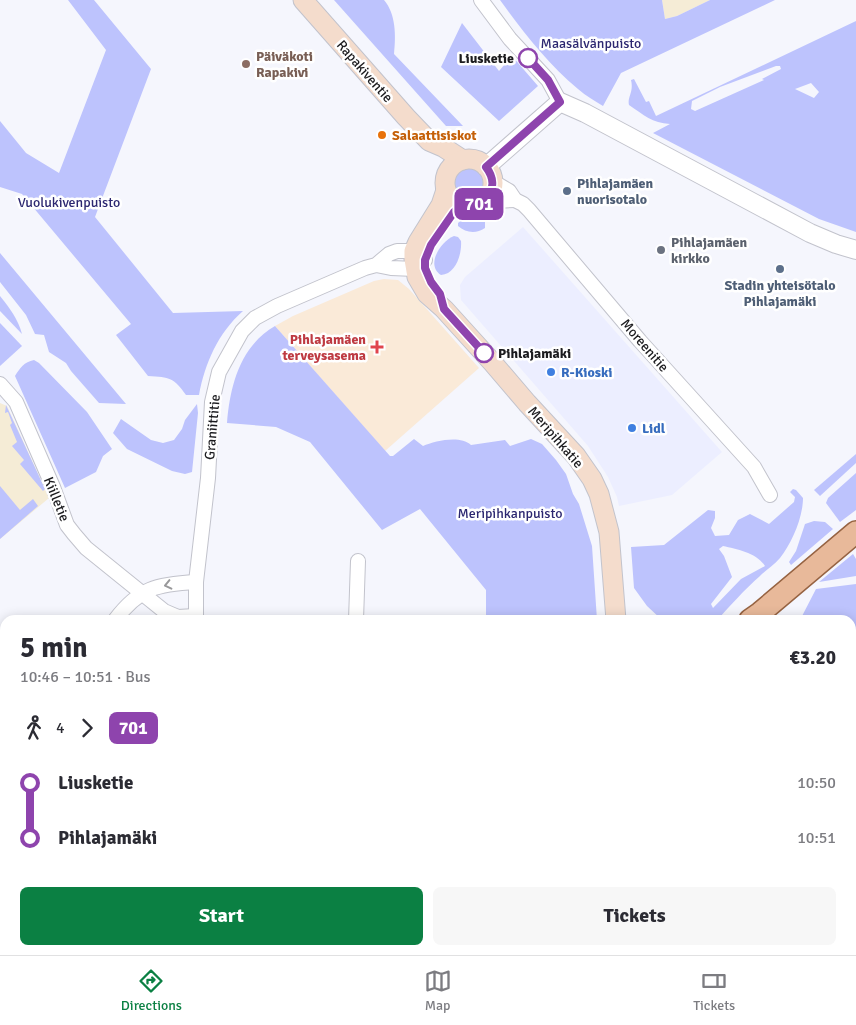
<!DOCTYPE html>
<html lang="en">
<head>
<meta charset="utf-8">
<style>
	:root { --surface:#fff; --page:#f7f7f7; --text:#2b2b33; --muted:#7c7c81; --line:#e1e1e2; --accent:#0b8043 }
	body { margin:0; font-family:Signika,sans-serif; background:var(--page); color:var(--text); height:100vh; display:flex; flex-direction:column; font-size:19px; white-space:nowrap }
	* { box-sizing:border-box; margin:0 }
	p { font-size:16px; color:var(--muted) }
	.icon { flex:none; width:28px; height:28px; fill:none; stroke:currentColor; stroke-width:2; stroke-linecap:round; stroke-linejoin:round }
	.map { position:relative; flex:1; overflow:hidden }
	.panel { position:absolute; left:0px; top:615px; width:856px; height:340px; display:flex; flex-direction:column; background:var(--surface); border-radius:15px 15px 0 0; box-shadow:0 2px 12px #0003 }
	.panel>* { flex:none }
	.badge { padding:0 10px; border-radius:8px; font-size:18px; line-height:32px }
	.map>.badge { position:absolute; translate:-50% -50%; box-shadow:0 0 0 2px #fff }
	.legs { display:flex; align-items:center; gap:8px; height:55px; padding:0 20px; font-size:16px }
	.legs p { margin-inline-start:auto }
	.headline { display:flex; align-items:center; justify-content:space-between; height:85px; padding:0 20px }
	h1 { font-size:28px; font-weight:700; line-height:38px }
	.action { display:flex; gap:10px; margin-top:auto; padding:10px 20px }
	.action a { flex:1; height:58px; border-radius:8px; background:var(--accent); color:#fff; font-size:20px; font-weight:700; line-height:58px; text-align:center }
	.action a+a { background:var(--page); color:var(--text) }
	ul { padding:0 20px; list-style:none }
	li { display:flex; align-items:center; gap:18px; height:55px; font-size:19px }
	li i { display:grid; place-items:center; width:8px; height:100%; margin:0 6px; background:currentColor }
	li i::after { content:''; width:12px; height:12px; margin:-6px; border:4px solid; border-radius:50%; background:var(--surface) }
	li p { margin-inline-start:auto }
	li:first-child i { background:linear-gradient(#0000 50%,currentColor 0) }
	li:last-child i { background:linear-gradient(currentColor 50%,#0000 0) }
	.dock { display:flex; justify-content:space-around; align-items:center; height:70px; border-top:1px solid var(--line); background:var(--surface); font-size:14px; color:var(--muted) }
	.dock a { display:grid; justify-items:center; gap:2px }
	.dock .current { color:var(--accent) }
	.map>svg:first-child { display:block }
	.built { fill:#eceeff }
	.education { fill:#f5ecd6 }
	.medical { fill:#faead8 }
	.green { fill:#bdc3fd; fill-rule:evenodd }
	.lines { fill:none; stroke-linecap:round; stroke-linejoin:round }
	.minor-casing { stroke:#c2c3cc; stroke-width:16 }
	.tertiary-casing { stroke:#c2c3cc; stroke-width:20 }
	.secondary-casing { stroke:#c2c3cc; stroke-width:21 }
	.primary-casing { stroke:#966342; stroke-width:24 }
	.minor { stroke:#fff; stroke-width:14 }
	.tertiary { stroke:#fff; stroke-width:18 }
	.secondary { stroke:#f4dccc; stroke-width:19 }
	.primary { stroke:#e8b99a; stroke-width:21 }
	.oneway { stroke:#98989a }
	.line-1-casing { stroke:#fff; stroke-width:11 }
	.line-1 { stroke:#8e44ad; stroke-width:8 }
	.stop-1-dot { fill:#fff; stroke:#8e44ad; stroke-width:2.5 }
	.education-dot { fill:#8d6e63; stroke:#fff; stroke-width:2 }
	.food-dot { fill:#e8710a; stroke:#fff; stroke-width:2 }
	.service-dot { fill:#5c6f8a; stroke:#fff; stroke-width:2 }
	.worship-dot { fill:#6b7280; stroke:#fff; stroke-width:2 }
	.health-dot { fill:#e0444e; stroke:#fff; stroke-width:2 }
	.shop-dot { fill:#3f7fe0; stroke:#fff; stroke-width:2 }
	.labels { text-anchor:middle; stroke-width:5; stroke-linejoin:round; paint-order:stroke }
	.park-label { font-size:14px; fill:#2c2770; stroke:#fff }
	.education-label { font-size:14px; font-weight:bold; fill:#785e54; stroke:#fff; text-anchor:start }
	.stop-label { font-size:14px; font-weight:bold; fill:#1b1b1e; stroke:#fff; text-anchor:end }
	.street-label { font-size:14px; fill:#1b1b1e; stroke:#fff }
	.food-label { font-size:14px; font-weight:bold; fill:#c56008; stroke:#fff; text-anchor:start }
	.service-label { font-size:14px; font-weight:bold; fill:#4e5e75; stroke:#fff; text-anchor:start }
	.worship-label { font-size:14px; font-weight:bold; fill:#5b616d; stroke:#fff; text-anchor:start }
	.health-label { font-size:14px; font-weight:bold; fill:#be3a42; stroke:#fff; text-anchor:end }
	.shop-label { font-size:14px; font-weight:bold; fill:#366cbe; stroke:#fff; text-anchor:start }
</style>
</head>
<body>
<div class="map">
<svg width="856" height="955" viewBox="0 0 856 955">
	<rect width="100%" height="100%" fill="#f5f6fd"/>
	<polygon class="built" points="523,227 722,452 672,495 619,506 617,497 608,477 588,446 461,300 460,285 465,277"/>
	<g class="education">
		<polygon points="662,0 710,0 677,16 665,19"/>
		<polygon points="0,403 7,406 49,498 0,539"/>
	</g>
	<polygon class="medical" points="384,279 398,280 409,289 479,368 385,451 275,326 293,316 374,281"/>
	<g class="green">
		<path d="M68 0H94L151 69 95 217 173 313 243 311C218 333 205 363 199 395H186C174 378 170 377 148 376L116 335 131 324 22 194 0 187V121L26 153 59 173 106 50Z"/>
		<path d="M334 0H384C396 14 396 36 394 54L463 126H446Z"/>
		<path d="M500 0H662L665 19 677 16 710 0H775L621 73 603 106C595 101 586 96 578 89 548 64 523 32 500 0Z"/>
		<path d="M856 21V232L819 219 653 133 670 124C652 123 644 115 629 105 627 97 634 92 631 80L634 79 646 102 649 101 656 116ZM776 66H780L781 69 762 79 764 80 695 111 691 109 692 101 720 87ZM811 83 819 92 814 98 795 89Z"/>
		<polygon points="462,23 499,71 512,56 538,86 499,121 441,67"/>
		<circle cx="468" cy="183" r="15"/>
		<path d="M474 218 485 222V228C476 234 466 233 458 226V223L463 219Z"/>
		<path d="M454 236 458 237 461 241C462 254 456 274 441 275 425 265 441 241 454 236Z"/>
		<polygon points="0,253 126,404 99,403 71,371 66,363 49,352 44,335 35,334 26,315 0,282"/>
		<path d="M0 296C9 307 18 319 22 334L0 311Z"/>
		<polygon points="0,323 22,346 0,366"/>
		<path d="M275 326 390 456H393L414 439 423 446C435 441 460 435 471 445L505 440 510 446 531 439 542 444 556 460 566 474 573 494 579 504 592 546 597 620H486V590L420 509 382 530 310 442 276 427 227 423C230 386 240 346 275 326Z"/>
		<path d="M34 360 39 363 87 412 112 449 103 456 96 472 65 488 15 376C20 368 24 362 34 360Z"/>
		<polygon points="197,404 198,413 192,472 185,474 172,471 127,449 113,433 121,419 151,440 163,443 174,440 182,429 185,420"/>
		<polygon points="6,405 45,489 43,491 20,464 24,460 12,446 17,442 10,425 12,423 8,412 5,413"/>
		<polygon points="856,454 856,463 820,496 814,490"/>
		<polygon points="856,473 856,510 840,522 826,503 828,498"/>
		<polygon points="0,486 20,510 33,499 38,506 0,539"/>
		<path d="M793 489 796 490 803 498C803 517 792 543 780 558 774 565 766 570 760 576 744 590 731 605 717 620H662L647 606 634 588 631 547 664 545 708 510 715 511V518L711 528 715 536 729 535 738 520 750 514 769 524 794 502 795 497 790 492ZM723 546C737 549 757 553 765 566L741 579 713 608 711 604 732 577 724 556 719 549Z"/>
		<polygon points="814,521 825,522 833,529 791,565 789,562 796,551 805,524"/>
		<polygon points="853,554 856,559 856,576 819,582"/>
		<polygon points="856,584 856,632 851,634 851,620 800,620 816,589"/>
		<polygon points="0,662 5,669 5,721 0,725"/>
		<polygon points="0,855 5,857 5,950 51,950 57,955 0,955"/>
		<polygon points="89,950 339,950 335,955 87,955"/>
		<polygon points="429,950 473,950 471,955 427,955"/>
	</g>
	<g class="lines">
		<g class="minor-casing">
			<g id="minor">
				<polyline points="481,0 510,39 548,80 560,102"/>
				<polyline points="492,181 509,191 515,200 523,204 529,210 640,341 754,467 770,495"/>
				<polyline points="486,199 495,201 515,200"/>
				<polyline points="0,384 16,402 53,487 67,525 74,534 86,548 164,611 178,617 195,616"/>
				<path d="M115 620C139 588 157 584 196 582"/>
				<polyline points="196,620 196,582 208,478 212,402 219,372 242,331 255,318 277,306 365,268 376,265 389,254 397,251 414,251 425,260 415,269 391,268 376,265"/>
				<polyline points="356,620 358,561"/>
				<polyline points="820,950 823,955"/>
			</g>
		</g>
		<g class="tertiary-casing">
			<polyline id="tertiary" points="486,167 560,102 585,113 810,233 836,244 856,250"/>
		</g>
		<g class="secondary-casing">
			<g id="secondary">
				<polyline points="303,0 406,117 429,141 443,147 463,160"/>
				<circle cx="469" cy="183" r="24"/>
				<polyline points="446,190 441,205 418,242 414,251 414,259 417,277 427,294 444,309 492,362 527,403 576,456 592,479 599,494 609,532 616,620"/>
			</g>
		</g>
		<g class="primary-casing">
			<g id="primary">
				<polyline points="750,620 760,613 856,532"/>
				<polyline points="496,955 499,950"/>
				<polyline points="516,955 519,950"/>
			</g>
		</g>
		<use href="#minor" class="minor"/>
		<use href="#tertiary" class="tertiary"/>
		<use href="#secondary" class="secondary"/>
		<use href="#primary" class="primary"/>
	</g>
	<defs><path id="oneway-chevron" d="M-2-3.5L2.5 0L-2 3.5" fill="none" stroke-width="1.6" stroke-linecap="round" stroke-linejoin="round" transform="scale(1.25)"/></defs>
	<use class="oneway" href="#oneway-chevron" transform="translate(168 585) rotate(167)"/>
	<g class="lines">
		<g class="line-1-casing">
			<path id="line-1" d="M484 353 444 309 440 294 431 282 425 268V260L431 245 454 212 461 206C485 209 502 188 486 167L560 102 548 80 528 58"/>
		</g>
		<use href="#line-1" class="line-1"/>
	</g>
	<g class="stop-1-dot">
		<circle cx="528" cy="58" r="9"/>
		<circle cx="484" cy="353" r="9"/>
	</g>
	<circle class="education-dot" cx="246" cy="64" r="5"/>
	<circle class="food-dot" cx="382" cy="135" r="5"/>
	<g class="service-dot">
		<circle cx="567" cy="191" r="5"/>
		<circle cx="780" cy="269" r="5"/>
	</g>
	<circle class="worship-dot" cx="661" cy="250" r="5"/>
	<path class="health-dot" d="M374.5 339.5h5v5h5v5h-5v5h-5v-5h-5v-5h5z"/>
	<g class="shop-dot">
		<circle cx="551" cy="372" r="5"/>
		<circle cx="632" cy="428" r="5"/>
	</g>
	<g class="labels">
		<g class="park-label">
			<text x="591" y="48">Maasälvänpuisto</text>
			<text x="69" y="207">Vuolukivenpuisto</text>
			<text x="510" y="518">Meripihkanpuisto</text>
		</g>
		<g class="education-label">
			<text x="256" y="61">Päiväkoti<tspan x="256" dy="16">Rapakivi</tspan></text>
		</g>
		<g class="stop-label">
			<text x="514" y="63">Liusketie</text>
			<text x="498" y="358" text-anchor="start">Pihlajamäki</text>
		</g>
		<g class="street-label">
			<text transform="translate(365 71) rotate(49)" y="5">Rapakiventie</text>
			<text transform="translate(645 345) rotate(49)" y="5">Moreenitie</text>
			<text transform="translate(212 427) rotate(-85)" y="5">Graniittitie</text>
			<text transform="translate(556 437) rotate(49)" y="5">Meripihkatie</text>
			<text transform="translate(57 499) rotate(68)" y="5">Kiilletie</text>
		</g>
		<g class="food-label">
			<text x="392" y="140">Salaattisiskot</text>
		</g>
		<g class="service-label">
			<text x="577" y="188">Pihlajamäen<tspan x="577" dy="16">nuorisotalo</tspan></text>
			<text x="780" y="290" text-anchor="middle">Stadin yhteisötalo<tspan x="780" dy="16">Pihlajamäki</tspan></text>
		</g>
		<g class="worship-label">
			<text x="671" y="247">Pihlajamäen<tspan x="671" dy="16">kirkko</tspan></text>
		</g>
		<g class="health-label">
			<text x="366" y="344">Pihlajamäen<tspan x="366" dy="16">terveysasema</tspan></text>
		</g>
		<g class="shop-label">
			<text x="561" y="377">R-Kioski</text>
			<text x="642" y="433">Lidl</text>
		</g>
	</g>
</svg>
<b class="badge" style="left:479px;top:204px;background:#8e44ad;color:#fff">701</b>
<section class="panel">
<div class="headline"><div><h1>5 min</h1><p>10:46 – 10:51 · Bus</p></div><b>€3.20</b></div>
<div class="legs"><svg class="icon" aria-label="walk" viewBox="0 0 24 24"><circle cx="13" cy="4" r="2"/><path d="M13 8l-2 6 4 7M11 14l-3 7M7 12l3-4h3l4 4"/></svg>4<svg class="icon" aria-label="forward" viewBox="0 0 24 24"><path d="M9 5l7 7-7 7"/></svg><b class="badge" style="background:#8e44ad;color:#fff">701</b></div>
<ul>
<li><i style="color:#8e44ad"></i><b>Liusketie</b><p>10:50</p></li>
<li><i style="color:#8e44ad"></i><b>Pihlajamäki</b><p>10:51</p></li>
</ul>
<div class="action"><a>Start</a><a>Tickets</a></div>
</section>
</div>
<nav class="dock">
<a class="current"><svg class="icon" aria-label="directions" viewBox="0 0 24 24"><path d="M12 3l9 9-9 9-9-9zM9 14v-3h6M13 9l2 2-2 2"/></svg>Directions</a>
<a><svg class="icon" aria-label="map" viewBox="0 0 24 24"><path d="M3 6l6-2 6 2 6-2v14l-6 2-6-2-6 2zM9 4v14M15 6v14"/></svg>Map</a>
<a><svg class="icon" aria-label="tickets" viewBox="0 0 24 24"><path d="M3 7h18v10H3zM15 7v10"/></svg>Tickets</a>
</nav>
</body>
</html>
